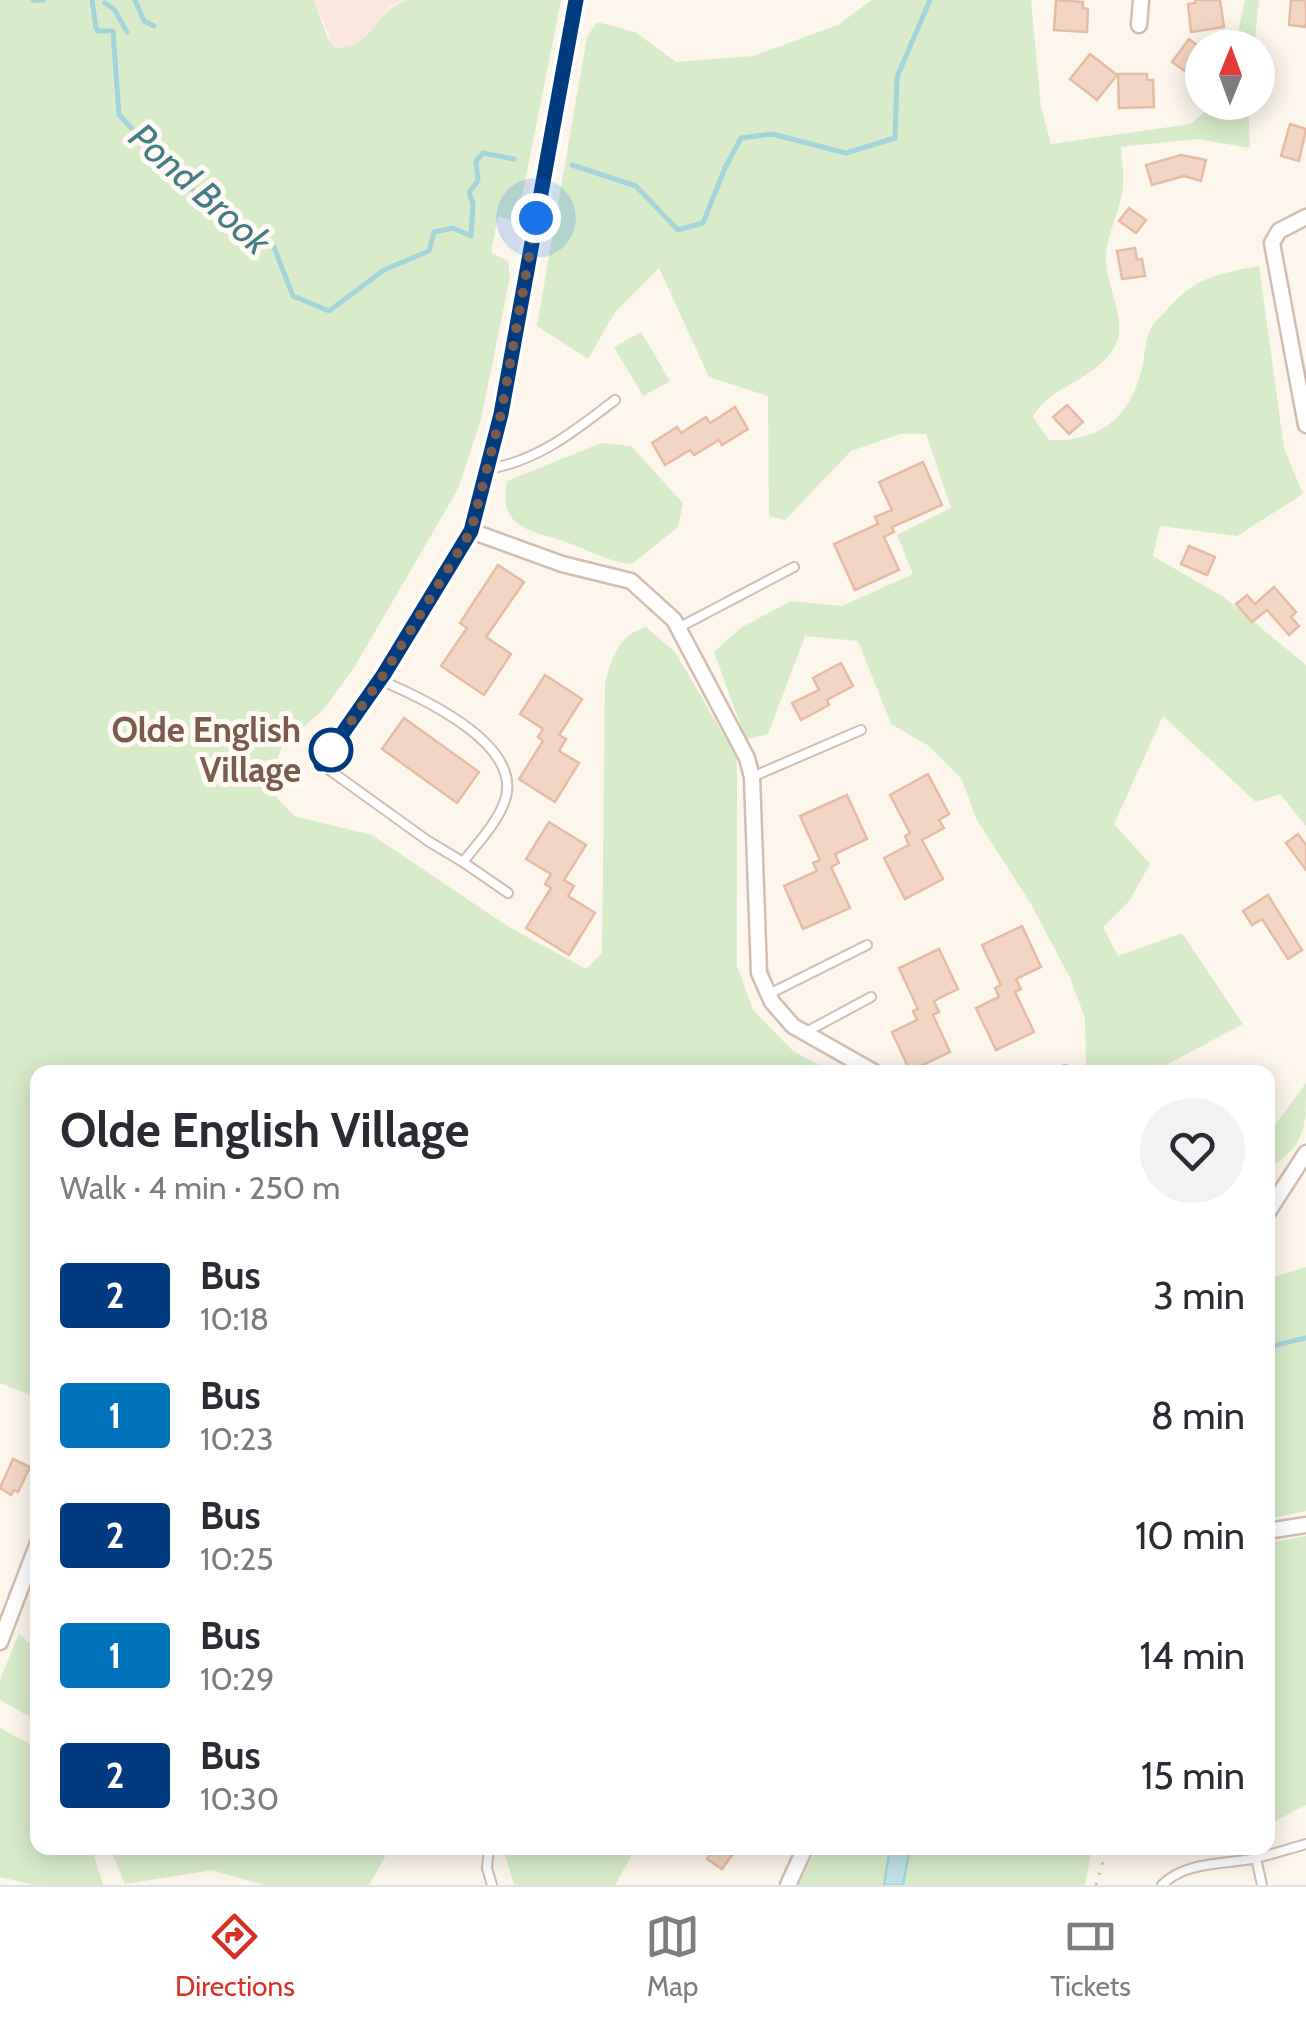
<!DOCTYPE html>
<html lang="en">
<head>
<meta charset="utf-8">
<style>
	:root { --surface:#fff; --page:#f2f2f3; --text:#2b2b33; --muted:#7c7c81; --line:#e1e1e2; --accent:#d93025 }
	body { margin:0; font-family:Cabin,sans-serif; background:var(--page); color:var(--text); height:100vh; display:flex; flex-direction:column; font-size:38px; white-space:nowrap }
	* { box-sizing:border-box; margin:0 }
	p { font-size:32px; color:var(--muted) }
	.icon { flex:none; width:55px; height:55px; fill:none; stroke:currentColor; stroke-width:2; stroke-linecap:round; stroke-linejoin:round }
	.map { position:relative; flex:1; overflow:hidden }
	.side { position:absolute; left:30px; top:1065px; width:1245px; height:790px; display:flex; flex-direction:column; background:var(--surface); border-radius:20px; box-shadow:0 5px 25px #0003 }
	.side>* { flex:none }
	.badge { padding:0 20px; border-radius:8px; font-size:35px; line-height:65px }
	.needle { width:65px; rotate:1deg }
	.controls { position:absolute; left:1185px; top:30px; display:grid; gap:20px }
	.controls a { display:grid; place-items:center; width:90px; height:90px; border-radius:50%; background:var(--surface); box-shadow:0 5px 25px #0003; font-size:50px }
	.you { position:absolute; width:50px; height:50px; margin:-25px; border:8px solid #fff; border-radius:50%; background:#1a73e8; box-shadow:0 0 0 15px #1a73e833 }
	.map>.badge { position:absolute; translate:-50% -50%; box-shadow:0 0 0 5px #fff }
	.round { display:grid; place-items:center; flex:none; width:105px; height:105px; border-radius:52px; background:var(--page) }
	.overview { display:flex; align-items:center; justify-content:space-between; height:170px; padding:0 30px }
	h1 { font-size:48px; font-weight:700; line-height:75px }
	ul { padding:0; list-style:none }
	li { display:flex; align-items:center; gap:30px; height:120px; padding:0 30px }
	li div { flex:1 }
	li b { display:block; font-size:38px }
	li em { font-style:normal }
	li .badge { min-width:110px; font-weight:700; text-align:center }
	.tab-bar { display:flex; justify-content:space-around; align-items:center; height:140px; border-top:2px solid var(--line); background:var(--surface); font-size:28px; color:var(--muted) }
	.tab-bar a { display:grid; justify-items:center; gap:5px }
	.tab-bar .on { color:var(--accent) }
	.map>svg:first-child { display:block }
	.commercial { fill:#fde8e0 }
	.green { fill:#d8ecc9 }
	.water { fill:#bfe3e8; stroke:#a5d3da; stroke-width:2.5 }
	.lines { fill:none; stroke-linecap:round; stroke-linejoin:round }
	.stream { stroke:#a5d3da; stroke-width:5 }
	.building { fill:#f3d5c3; stroke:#e6bba3; stroke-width:2.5 }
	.service-casing { stroke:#d1beb0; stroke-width:12 }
	.minor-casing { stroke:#d1beb0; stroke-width:19 }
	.path { stroke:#d9b8a5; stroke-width:2.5; stroke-dasharray:2.5 8; stroke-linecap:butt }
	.service { stroke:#fff; stroke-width:8 }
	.minor { stroke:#fff; stroke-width:14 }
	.line-casing { stroke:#fff; stroke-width:22 }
	.line { stroke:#003b80; stroke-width:15 }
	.walk { stroke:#7a5c4d; stroke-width:10; stroke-dasharray:0 18 }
	.stop-dot { fill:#fff; stroke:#003b80; stroke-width:5 }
	.labels { text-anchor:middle; stroke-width:10; stroke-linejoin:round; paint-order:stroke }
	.stop-label { font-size:35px; font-weight:bold; fill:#7a5c4d; stroke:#fffaf3; text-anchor:end }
	.water-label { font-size:38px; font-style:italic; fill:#437c86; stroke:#fffaf3 }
</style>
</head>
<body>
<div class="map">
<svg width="1306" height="1885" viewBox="0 0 1306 1885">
	<rect width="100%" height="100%" fill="#fdf6ec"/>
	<polygon class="commercial" points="314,0 408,0 390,6 367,38 352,47 334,48"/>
	<g class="green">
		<path d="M0 0H314L327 37 335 48C379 46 369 13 408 0H561L517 222 498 216 491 253 508 261 510 277 481 419 458 489 355 666 324 709 282 746 274 768 277 798 294 816 372 835 509 927 586 969 602 953 605 683C612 658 618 635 646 627L675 652 737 758V966L753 1010 793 1051 832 1072H38L37 1398 0 1383Z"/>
		<path d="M872 0H1031L1041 107 1051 144 1190 124 1216 103H1248L1250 148 1197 139 1121 147C1122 162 1125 179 1122 194 1118 217 1105 237 1106 262 1107 288 1128 322 1115 346 1097 380 1047 387 1033 417L1049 440C1100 442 1130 418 1142 368 1145 356 1145 340 1150 330 1153 324 1160 317 1165 312 1194 277 1217 274 1259 266L1284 448 1303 494 1237 536 1160 526 1153 556 1225 598 1306 665V826L1280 794 1256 802 1163 716 1114 824 1150 864 1129 901 1103 927 1118 956 1182 933 1243 1024 1153 1072H1086L1085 1018 1070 978 1031 904 977 820 961 778 929 746 891 724 858 641 805 636 768 734 746 740 714 652 742 627 791 601 842 606 913 574 897 535 951 508 926 434H900L851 451 785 520 769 516 768 396 709 377 659 268 615 312 588 359 537 326 587 37 597 22 635 32 676 62 753 56 838 25Z"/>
		<polygon points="1245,0 1259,0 1254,47 1235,47"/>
		<polygon points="641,332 670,381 643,396 614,347"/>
		<path d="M601 443 631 446 683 503 678 527 632 564C609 562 593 552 571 544 535 530 497 532 507 481Z"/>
		<path d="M1306 1083C1306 1131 1306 1143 1268 1169V1135Z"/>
		<polygon points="1306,1267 1306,1511 1268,1519 1268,1279"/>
		<polygon points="1306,1536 1306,1805 1268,1825 1268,1543"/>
		<polygon points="19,1633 37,1651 37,1721 0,1700 0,1680"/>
		<polygon points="0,1728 37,1748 38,1848 92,1848 103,1885 34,1885 0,1877"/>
		<polygon points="110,1848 419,1848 386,1855 369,1885 264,1885 212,1870 125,1884"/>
		<polygon points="503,1848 636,1848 615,1885 514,1885"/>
		<polygon points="817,1848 1092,1848 1085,1885 798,1885"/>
	</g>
	<polygon class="water" points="890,1848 910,1848 903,1885 884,1885"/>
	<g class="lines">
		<g class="stream">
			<polyline points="33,0 43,0"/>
			<polyline points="92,0 96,28 98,31 113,31 119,115 187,186 274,247 293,296 329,311 384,270 429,251 434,232 453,228 471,236 473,204 469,192 478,181 476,161 483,153 514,159"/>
			<polyline points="135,0 144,21 154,26"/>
			<polyline points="105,3 114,9 127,32"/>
			<polyline points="572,165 636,186 678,230 703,223 725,168 741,138 772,134 846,153 895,138 897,77 930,0"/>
			<polyline points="1268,1347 1306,1338"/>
		</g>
	</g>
	<g class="building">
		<polygon points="1056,0 1083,2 1083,8 1088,9 1087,32 1054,30"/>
		<polygon points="1195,0 1220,0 1224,27 1191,32 1188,4 1195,3"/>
		<polygon points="1291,0 1306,0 1306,27 1289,25"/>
		<polygon points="1189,39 1202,49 1202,83 1172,62"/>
		<polygon points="1090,54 1117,75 1097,100 1070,79"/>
		<polygon points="1118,74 1147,74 1147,80 1153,80 1154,107 1119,108"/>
		<polygon points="1290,124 1306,129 1299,161 1281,156"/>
		<polygon points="1181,155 1206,160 1201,181 1184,176 1152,185 1146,165"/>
		<polygon points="1129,208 1146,220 1136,233 1119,221"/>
		<polygon points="1135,248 1137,260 1142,259 1145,276 1122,279 1117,251"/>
		<polygon points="1067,405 1083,422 1069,434 1053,417"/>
		<polygon points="735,407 748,429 722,445 719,440 694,455 690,450 665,465 652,443 677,427 681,433 706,417 710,423"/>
		<polygon points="923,462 942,505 892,527 894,532 884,537 899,570 855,590 834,544 878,524 875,517 892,510 879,482"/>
		<polygon points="1189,546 1215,557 1207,575 1181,564"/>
		<polygon points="498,565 524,582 486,637 511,654 484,695 441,666 467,628 460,623"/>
		<polygon points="1274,587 1296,612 1291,617 1299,626 1289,635 1267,610 1252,622 1236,604 1247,595 1255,604"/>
		<polygon points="841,663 853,686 827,700 829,705 801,720 792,703 819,690 813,678"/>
		<polygon points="545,675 582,699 559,735 566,739 559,751 579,763 555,802 519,779 543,741 538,737 543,729 520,714"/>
		<polygon points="404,718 479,772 457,803 382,749"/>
		<polygon points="928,774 949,814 939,820 944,828 922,840 943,879 905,899 884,858 909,845 905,836 910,833 890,795"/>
		<polygon points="847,795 867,839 835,854 839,863 831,867 850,908 803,929 784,886 817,871 813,863 820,860 800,816"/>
		<polygon points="549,822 586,845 564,880 574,886 568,896 595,913 569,955 526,928 551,888 545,884 551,874 526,859"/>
		<polygon points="1298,834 1306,845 1306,870 1286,843"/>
		<polygon points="1268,895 1302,950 1288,959 1262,919 1252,925 1243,911"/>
		<polygon points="1022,926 1041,967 1016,979 1021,989 1015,992 1034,1032 996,1050 976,1008 999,997 995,988 1001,985 982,945"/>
		<polygon points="939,949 958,989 934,1001 939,1012 933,1015 950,1052 910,1071 892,1032 917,1020 913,1011 918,1009 899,968"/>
		<polygon points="13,1459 30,1467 18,1492 14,1490 11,1495 0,1488"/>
		<polygon points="714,1848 737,1848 722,1869 707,1859"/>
	</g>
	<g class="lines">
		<g class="service-casing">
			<g id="service">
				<path d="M488 469C538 461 576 430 615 400"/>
				<polyline points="678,628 794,567"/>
				<path d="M321 764 428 841 463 862C477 844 496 824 504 803 527 745 420 697 380 680"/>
				<polyline points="752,777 861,730"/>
				<polyline points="463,862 508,893"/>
				<polyline points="769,994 867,945"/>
				<polyline points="806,1032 871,997"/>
				<polyline points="1058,1072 1065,1070"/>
				<polyline points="489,1848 487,1868 492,1885"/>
				<polyline points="1256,1858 1262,1885"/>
				<path d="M1162 1885C1184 1862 1223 1864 1252 1859 1270 1855 1288 1849 1306 1844"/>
			</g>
		</g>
		<g class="minor-casing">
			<g id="minor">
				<polyline points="1139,25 1141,0"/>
				<polyline points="1306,217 1279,231 1272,243 1306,425"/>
				<polyline points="471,531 562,564 631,581 674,620 747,758 752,777 759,973 772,1002 793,1026 874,1072"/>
				<polyline points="321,764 384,674 471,531 501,414 576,0"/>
				<polyline points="1268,1212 1306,1153"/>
				<polyline points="1268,1531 1306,1525"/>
				<polyline points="0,1642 38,1543"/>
				<polyline points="788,1885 805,1848"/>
			</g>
		</g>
		<polyline class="path" points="1096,1885 1107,1848"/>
		<use href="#service" class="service"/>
		<use href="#minor" class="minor"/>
	</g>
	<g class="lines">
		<g class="line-casing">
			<polyline id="line" points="321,764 384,674 471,531 501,414 576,0"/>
		</g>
		<use href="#line" class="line"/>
		<polyline class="walk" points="331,750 384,674 471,531 501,414 536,218"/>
	</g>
	<circle class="stop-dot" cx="331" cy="750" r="20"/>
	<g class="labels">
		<g class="stop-label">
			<text x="301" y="742">Olde English<tspan x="301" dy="40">Village</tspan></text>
		</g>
		<g class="water-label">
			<text transform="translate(200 189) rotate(42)" y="13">Pond Brook</text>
		</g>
	</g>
</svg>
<div class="controls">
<a><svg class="needle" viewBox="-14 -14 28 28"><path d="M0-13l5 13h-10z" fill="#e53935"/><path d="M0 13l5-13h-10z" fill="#7c7c81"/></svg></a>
</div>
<div class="you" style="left:536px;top:218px"></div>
<section class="side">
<div class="overview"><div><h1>Olde English Village</h1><p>Walk · 4 min · 250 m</p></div><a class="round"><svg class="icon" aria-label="heart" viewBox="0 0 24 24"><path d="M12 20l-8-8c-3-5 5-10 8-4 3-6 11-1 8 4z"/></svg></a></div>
<ul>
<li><span class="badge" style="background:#003b80;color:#fff">2</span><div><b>Bus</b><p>10:18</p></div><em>3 min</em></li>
<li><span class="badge" style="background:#0072bc;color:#fff">1</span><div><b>Bus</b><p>10:23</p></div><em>8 min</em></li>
<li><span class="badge" style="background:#003b80;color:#fff">2</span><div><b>Bus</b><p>10:25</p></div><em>10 min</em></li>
<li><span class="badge" style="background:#0072bc;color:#fff">1</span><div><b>Bus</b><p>10:29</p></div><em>14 min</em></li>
<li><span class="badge" style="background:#003b80;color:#fff">2</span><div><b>Bus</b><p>10:30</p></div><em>15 min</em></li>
</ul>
</section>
</div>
<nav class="tab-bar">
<a class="on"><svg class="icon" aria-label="directions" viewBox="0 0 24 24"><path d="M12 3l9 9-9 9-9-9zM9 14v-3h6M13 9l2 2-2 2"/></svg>Directions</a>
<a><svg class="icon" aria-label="map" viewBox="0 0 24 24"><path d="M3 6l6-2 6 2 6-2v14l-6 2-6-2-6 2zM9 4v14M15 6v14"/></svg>Map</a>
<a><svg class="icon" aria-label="tickets" viewBox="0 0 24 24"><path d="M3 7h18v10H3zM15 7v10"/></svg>Tickets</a>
</nav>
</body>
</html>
